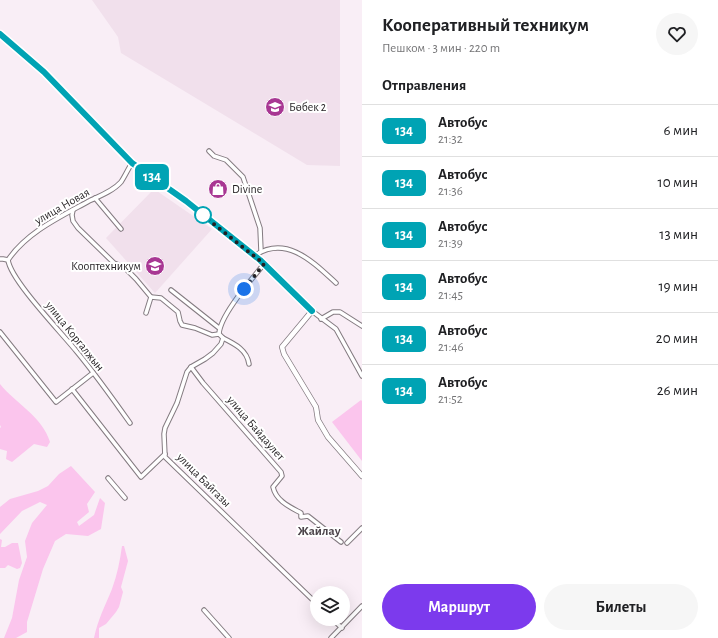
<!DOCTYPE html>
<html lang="ru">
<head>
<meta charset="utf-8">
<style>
	:root { --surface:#fff; --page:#f6f6f6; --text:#202124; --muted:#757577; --line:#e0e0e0; --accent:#7c3aed }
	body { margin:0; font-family:"Alegreya Sans",sans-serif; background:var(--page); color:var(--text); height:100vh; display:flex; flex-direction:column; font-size:15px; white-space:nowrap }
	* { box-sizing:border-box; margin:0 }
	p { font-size:13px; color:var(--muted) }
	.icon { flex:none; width:22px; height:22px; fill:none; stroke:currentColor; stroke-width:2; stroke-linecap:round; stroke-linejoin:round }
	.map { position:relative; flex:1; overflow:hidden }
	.panel { display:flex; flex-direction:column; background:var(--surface); width:356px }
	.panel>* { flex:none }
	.badge { padding:0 8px; border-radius:6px; font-size:14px; line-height:26px }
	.controls { position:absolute; left:310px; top:586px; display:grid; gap:8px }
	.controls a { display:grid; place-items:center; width:40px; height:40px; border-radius:50%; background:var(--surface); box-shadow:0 4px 16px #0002; font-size:20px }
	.you { position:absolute; width:20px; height:20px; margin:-10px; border:3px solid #fff; border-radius:50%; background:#1a73e8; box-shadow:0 0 0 6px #1a73e833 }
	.map>.badge { position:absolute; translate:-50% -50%; box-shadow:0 0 0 2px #fff }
	h2 { padding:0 20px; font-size:15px; line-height:36px }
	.round { display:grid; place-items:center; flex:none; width:42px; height:42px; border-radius:21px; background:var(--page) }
	.summary { display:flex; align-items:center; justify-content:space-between; height:68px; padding:0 20px }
	h1 { font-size:19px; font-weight:600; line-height:30px }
	.action { display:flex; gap:8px; margin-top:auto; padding:8px 20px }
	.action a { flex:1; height:46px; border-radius:24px; background:var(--accent); color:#fff; font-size:16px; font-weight:600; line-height:46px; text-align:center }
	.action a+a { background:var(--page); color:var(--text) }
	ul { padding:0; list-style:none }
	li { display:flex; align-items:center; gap:12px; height:52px; padding:0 20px; border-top:1px solid var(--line) }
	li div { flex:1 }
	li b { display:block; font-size:15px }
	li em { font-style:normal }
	li .badge { min-width:44px; font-weight:700; text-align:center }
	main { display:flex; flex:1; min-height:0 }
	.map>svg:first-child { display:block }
	.built { fill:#f1e0ec }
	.green { fill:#fbc5ed }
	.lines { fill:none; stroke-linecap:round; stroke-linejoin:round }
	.minor-casing { stroke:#847b81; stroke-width:5.5 }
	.tertiary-casing { stroke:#847b81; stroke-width:6 }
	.minor { stroke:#fff; stroke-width:3.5 }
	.tertiary { stroke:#fff; stroke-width:4.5 }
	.line-casing { stroke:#fff; stroke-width:9 }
	.line { stroke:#00a3b4; stroke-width:6 }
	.walk { stroke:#231f22; stroke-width:4; stroke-dasharray:0 7.2 }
	.stop-dot { fill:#fff; stroke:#00a3b4; stroke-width:2 }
	.labels { text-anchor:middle; stroke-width:4; stroke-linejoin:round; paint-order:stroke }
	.poi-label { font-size:12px; fill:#231f22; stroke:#fff; text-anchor:start }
	.street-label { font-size:12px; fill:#231f22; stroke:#fff }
	.neighbourhood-label { font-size:13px; font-weight:bold; fill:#4d454b; stroke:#fff }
</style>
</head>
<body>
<main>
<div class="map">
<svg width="362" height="638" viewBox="0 0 362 638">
	<rect width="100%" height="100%" fill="#f9eef6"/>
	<g class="built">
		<polygon points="92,0 340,0 340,166 307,165 121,53 118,37"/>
		<polygon points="154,189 212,229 155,293 106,238"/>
	</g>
	<g class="green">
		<path d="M0 384C16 404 42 416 50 442L47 447 34 444 12 462 6 459 7 451 0 449V428L1 427 0 425Z"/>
		<polygon points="361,400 362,401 362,461 332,422"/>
		<polygon points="71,466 95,492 87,504 89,512 77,522 79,526 94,515 100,498 105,503 101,529 88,536 66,534 55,541 43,569 27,622 27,632 16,638 4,638 12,618 19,580 27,557 25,541 32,523 47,505 40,502 22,511 0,534 0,507 10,499 38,491 48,486 59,474"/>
		<polygon points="0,539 2,540 1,547 5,547 12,543 18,543 22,563 20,568 17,569 8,565 5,568 0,568"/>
		<path d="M122 546H124L128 561 121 587 123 592 119 607 116 612 106 624 99 628V638H94C98 619 105 606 112 589 117 575 120 561 122 546Z"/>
	</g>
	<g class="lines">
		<g class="minor-casing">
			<g id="minor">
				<polyline points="209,151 214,156 226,160 243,177 260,228 261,251"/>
				<polyline points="95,198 121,229"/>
				<polyline points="73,210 72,215 73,221 78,228 114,263 124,267 136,279 151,297 146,313"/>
				<path d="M254 256C286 234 313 262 336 283"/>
				<path d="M0 259H3L8 260C27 232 60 217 89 201 100 196 113 191 121 182 125 176 128 169 132 163"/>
				<path d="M8 260C11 281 62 333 77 352 96 375 113 399 130 423"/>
				<path d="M264 264C252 279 220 315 219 334L223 338 221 344 213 353 205 359 191 367 187 372 177 403 165 428 164 434 165 457 317 604"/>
				<polyline points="171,290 219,328"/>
				<polyline points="151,297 161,298 178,312 180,321 182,325 195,328 212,335 219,334"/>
				<polyline points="312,311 336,329 362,376"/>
				<polyline points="321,319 333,312 340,312 362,326"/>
				<polyline points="0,332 56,402 93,373"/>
				<path d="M223 338C235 344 247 350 249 364"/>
				<path d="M191 367 203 383 281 472 282 476 273 487C276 501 290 507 301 513V517L308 516 341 542"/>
				<polyline points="72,389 141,477 165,454"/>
				<polyline points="108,478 125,498"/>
				<polyline points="347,543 362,528"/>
				<polyline points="204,610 229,638"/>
				<polyline points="332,619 342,628"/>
				<polyline points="331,638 362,606"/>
			</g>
		</g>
		<g class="tertiary-casing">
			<polyline id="tertiary" points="0,34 44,72 132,163 186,201 260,260 312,311 282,347 284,354 316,407 318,420 328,437 362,476"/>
		</g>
		<use href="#minor" class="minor"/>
		<use href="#tertiary" class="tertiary"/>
	</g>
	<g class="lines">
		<g class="line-casing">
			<polyline id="line" points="0,34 44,72 132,163 186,201 260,260 312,311"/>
		</g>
		<use href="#line" class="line"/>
		<polyline class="walk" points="203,215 200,213 264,264 244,289"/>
	</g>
	<defs>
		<g id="school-disc" transform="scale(1)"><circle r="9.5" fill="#a83793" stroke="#fff"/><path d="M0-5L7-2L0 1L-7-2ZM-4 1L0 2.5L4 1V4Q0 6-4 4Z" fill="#fff"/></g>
		<g id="shop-disc" transform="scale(1)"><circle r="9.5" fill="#a83793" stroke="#fff"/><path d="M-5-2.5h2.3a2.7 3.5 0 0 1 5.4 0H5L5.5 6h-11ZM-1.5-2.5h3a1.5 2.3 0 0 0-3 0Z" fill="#fff"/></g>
		<g id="university-disc" transform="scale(1)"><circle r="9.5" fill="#a83793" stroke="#fff"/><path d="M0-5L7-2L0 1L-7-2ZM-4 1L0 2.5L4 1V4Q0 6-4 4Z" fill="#fff"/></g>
	</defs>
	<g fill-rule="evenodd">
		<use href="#school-disc" x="275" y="107"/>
		<use href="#shop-disc" x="218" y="189"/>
		<use href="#university-disc" x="155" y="266"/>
	</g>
	<circle class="stop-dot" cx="203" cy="215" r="8"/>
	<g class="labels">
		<g class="poi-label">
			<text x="289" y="111">Бөбек 2</text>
			<text x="232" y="193">Divine</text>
			<text x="141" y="270" text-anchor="end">Кооптехникум</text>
		</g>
		<g class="street-label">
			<text transform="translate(62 206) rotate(-30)" y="4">улица Новая</text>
			<text transform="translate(75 336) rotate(51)" y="4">улица Коргалжын</text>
			<text transform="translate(256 428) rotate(49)" y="4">улица Байдаулет</text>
			<text transform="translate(204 480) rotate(45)" y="4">улица Байгазы</text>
		</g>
		<g class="neighbourhood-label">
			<text x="319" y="535">Жайлау</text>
		</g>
	</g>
</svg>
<div class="controls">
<a><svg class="icon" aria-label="layers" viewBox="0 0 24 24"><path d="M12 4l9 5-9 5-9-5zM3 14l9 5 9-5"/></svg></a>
</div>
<div class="you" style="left:244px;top:289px"></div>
<b class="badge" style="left:152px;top:177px;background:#00a3b4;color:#fff">134</b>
</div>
<section class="panel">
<div class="summary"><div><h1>Кооперативный техникум</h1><p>Пешком · 3 мин · 220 m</p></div><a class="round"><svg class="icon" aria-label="heart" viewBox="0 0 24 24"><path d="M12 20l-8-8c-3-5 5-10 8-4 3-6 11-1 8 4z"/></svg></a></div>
<h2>Отправления</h2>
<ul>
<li><span class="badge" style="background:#00a3b4;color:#fff">134</span><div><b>Автобус</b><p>21:32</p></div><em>6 мин</em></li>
<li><span class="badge" style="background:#00a3b4;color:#fff">134</span><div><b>Автобус</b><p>21:36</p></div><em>10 мин</em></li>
<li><span class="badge" style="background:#00a3b4;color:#fff">134</span><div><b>Автобус</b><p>21:39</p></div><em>13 мин</em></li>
<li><span class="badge" style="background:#00a3b4;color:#fff">134</span><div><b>Автобус</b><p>21:45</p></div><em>19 мин</em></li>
<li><span class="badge" style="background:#00a3b4;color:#fff">134</span><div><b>Автобус</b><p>21:46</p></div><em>20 мин</em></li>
<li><span class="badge" style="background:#00a3b4;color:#fff">134</span><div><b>Автобус</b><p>21:52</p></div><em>26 мин</em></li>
</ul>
<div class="action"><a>Маршрут</a><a>Билеты</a></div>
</section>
</main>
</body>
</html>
